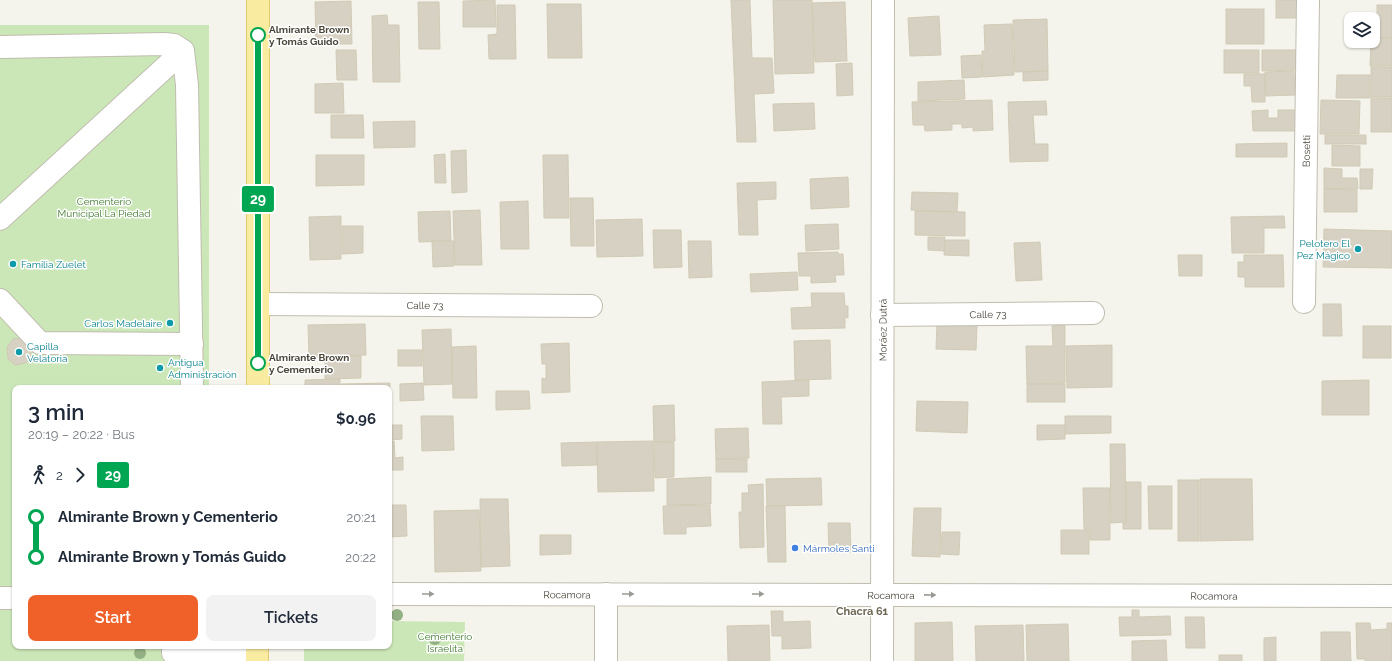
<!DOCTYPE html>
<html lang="en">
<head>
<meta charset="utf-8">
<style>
	:root { --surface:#fff; --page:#f2f2f3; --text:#1f2937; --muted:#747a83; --accent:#ef6129 }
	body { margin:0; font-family:Raleway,sans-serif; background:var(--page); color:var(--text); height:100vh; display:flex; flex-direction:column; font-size:15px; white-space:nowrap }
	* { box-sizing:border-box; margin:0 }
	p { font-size:13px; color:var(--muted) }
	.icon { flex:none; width:22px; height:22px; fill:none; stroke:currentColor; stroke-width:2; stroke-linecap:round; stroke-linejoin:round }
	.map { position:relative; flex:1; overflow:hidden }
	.sheet { position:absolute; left:12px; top:385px; width:380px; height:264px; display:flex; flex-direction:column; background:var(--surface); border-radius:8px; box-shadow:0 1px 3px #0004 }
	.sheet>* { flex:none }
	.badge { padding:0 8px; border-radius:3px; font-size:14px; line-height:26px }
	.controls { position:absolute; left:1344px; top:12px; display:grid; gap:8px }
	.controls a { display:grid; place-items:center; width:36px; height:36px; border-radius:8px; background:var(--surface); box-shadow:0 1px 3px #0004; font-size:20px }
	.map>.badge { position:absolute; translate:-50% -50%; box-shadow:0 0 0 2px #fff }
	.legs { display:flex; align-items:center; gap:6px; height:44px; padding:0 16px; font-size:13px }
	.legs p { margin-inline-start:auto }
	.headline { display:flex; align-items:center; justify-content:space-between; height:68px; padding:0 16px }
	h1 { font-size:22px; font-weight:600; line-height:30px }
	.button { display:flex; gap:8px; margin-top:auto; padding:8px 16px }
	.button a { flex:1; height:46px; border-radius:8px; background:var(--accent); color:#fff; font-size:16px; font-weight:600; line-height:46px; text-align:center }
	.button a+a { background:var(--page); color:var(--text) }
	ul { padding:0 16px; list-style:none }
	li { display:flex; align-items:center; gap:14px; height:40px; font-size:15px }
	li i { display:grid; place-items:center; width:6px; height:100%; margin:0 5px; background:currentColor }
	li i::after { content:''; width:10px; height:10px; margin:-5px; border:3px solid; border-radius:50%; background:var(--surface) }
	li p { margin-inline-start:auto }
	li:first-child i { background:linear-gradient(#0000 50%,currentColor 0) }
	li:last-child i { background:linear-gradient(currentColor 50%,#0000 0) }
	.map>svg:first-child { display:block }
	.green { fill:#cbe7b7 }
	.building { fill:#d6d1c2; stroke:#d1cab5 }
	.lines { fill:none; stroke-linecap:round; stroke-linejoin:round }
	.minor-casing { stroke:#c0bdaf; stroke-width:24 }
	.major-casing { stroke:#dfcc71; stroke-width:24 }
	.minor { stroke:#fff; stroke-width:22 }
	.major { stroke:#f9eca1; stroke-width:22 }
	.tree { fill:#92b084 }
	.oneway { fill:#9b9993 }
	.line-1-casing { stroke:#fff; stroke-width:9 }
	.line-1 { stroke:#00a651; stroke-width:6 }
	.stop-1-dot { fill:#fff; stroke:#00a651; stroke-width:2 }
	.culture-dot { fill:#0f9aa8; stroke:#fff; stroke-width:1.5 }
	.shop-dot { fill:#3f7fe0; stroke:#fff; stroke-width:1.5 }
	.labels { text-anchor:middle; stroke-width:3; stroke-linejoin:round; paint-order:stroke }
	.stop-label { font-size:10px; font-weight:bold; fill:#49453a; stroke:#fff; text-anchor:start }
	.street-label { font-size:10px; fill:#49453a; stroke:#fff }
	.park-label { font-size:10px; fill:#41792f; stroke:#fff }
	.culture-label { font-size:10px; fill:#0d838f; stroke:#fff; text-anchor:start }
	.shop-label { font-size:10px; fill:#366cbe; stroke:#fff; text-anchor:start }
	.neighbourhood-label { font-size:11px; font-weight:bold; fill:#6c6551; stroke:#fff }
</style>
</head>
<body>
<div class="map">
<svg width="1392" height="661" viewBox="0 0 1392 661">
	<rect width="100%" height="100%" fill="#f5f4ec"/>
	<g class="green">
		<polygon points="0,25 209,25 209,388 15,388 15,646 208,646 208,661 0,661"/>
		<polygon points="389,621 465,622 464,661 304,661 304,646 389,646"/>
	</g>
	<g class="building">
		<polygon points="495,0 496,27 463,27 463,1"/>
		<polygon points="731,0 750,0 752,58 772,58 774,93 754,94 756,142 737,142"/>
		<polygon points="773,0 812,0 814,73 775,74"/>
		<rect x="1276" y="0" width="26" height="18"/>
		<polygon points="351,1 352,44 316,44 315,2"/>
		<polygon points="418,2 439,2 440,49 419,49"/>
		<polygon points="845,2 847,61 815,62 812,3"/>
		<polygon points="547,4 581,4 582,58 548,58"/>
		<polygon points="497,5 515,5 516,59 489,59 488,35 497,34"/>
		<rect x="1377" y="5" width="15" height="33"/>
		<rect x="1226" y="9" width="38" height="35"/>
		<polygon points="387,15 388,25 399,25 400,82 373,82 372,16"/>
		<polygon points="939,16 941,55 910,56 908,18"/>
		<polygon points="1047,19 1048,71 1015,72 1013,20"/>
		<polygon points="1012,24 1014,75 983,77 982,51 985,51 984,25"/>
		<polygon points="1373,38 1392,38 1392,66 1370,66 1371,41 1373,41"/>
		<polygon points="336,50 356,50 357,80 337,80"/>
		<rect x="1224" y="50" width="35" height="23"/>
		<polygon points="1262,50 1296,50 1296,70 1262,71"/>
		<polygon points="981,55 982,77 962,78 961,56"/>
		<polygon points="852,63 853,95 837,96 836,64"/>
		<rect x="1371" y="67" width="21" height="30"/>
		<polygon points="1048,71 1048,80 1023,81 1023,72"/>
		<polygon points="1294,71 1295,95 1266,96 1265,72"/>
		<polygon points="1244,74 1265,74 1265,102 1252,102 1251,86 1244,86"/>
		<polygon points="1337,75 1370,75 1370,98 1336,98"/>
		<polygon points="964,80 965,99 918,101 918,82"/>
		<polygon points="343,83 344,113 315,113 315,84"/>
		<rect x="1371" y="98" width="21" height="34"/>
		<polygon points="992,100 993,130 973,131 973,127 962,128 962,124 952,124 952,130 925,131 924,125 913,125 912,102"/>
		<polygon points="1321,100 1360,101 1359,134 1320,134"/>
		<polygon points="1046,101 1047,115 1033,115 1035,144 1048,144 1048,161 1010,162 1008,102"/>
		<polygon points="814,103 815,129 774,131 773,104"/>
		<polygon points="1268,110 1268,118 1278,118 1278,110 1296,110 1296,131 1253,131 1252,111"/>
		<polygon points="331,115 363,115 364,138 331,138"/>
		<polygon points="415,121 415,147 374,148 373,122"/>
		<rect x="1325" y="135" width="41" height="9"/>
		<polygon points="1287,143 1287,157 1236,157 1236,144"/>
		<polygon points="1332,145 1360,146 1360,166 1332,166"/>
		<polygon points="466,150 467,192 452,193 451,151"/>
		<polygon points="445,154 446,183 435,183 434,155"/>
		<polygon points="316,155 364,155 364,185 316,186"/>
		<polygon points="543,155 568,155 569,218 544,218"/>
		<polygon points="1324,168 1342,169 1342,178 1357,178 1358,189 1324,189"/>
		<polygon points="1360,169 1373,169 1372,189 1360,189"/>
		<polygon points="848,177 849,207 811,209 810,179"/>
		<polygon points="776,182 776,199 757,200 758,235 739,235 737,183"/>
		<polygon points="1324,189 1357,190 1357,212 1324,212"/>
		<polygon points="912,192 958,193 957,212 911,210"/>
		<polygon points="570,198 593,198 594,246 571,246"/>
		<polygon points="528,201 529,249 501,249 500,202"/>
		<polygon points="480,210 482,265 455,265 453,211"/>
		<polygon points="450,211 451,241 419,242 418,212"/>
		<polygon points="915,211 965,212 965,236 915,235"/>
		<polygon points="341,216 341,259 310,260 309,217"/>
		<polygon points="1284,216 1285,228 1264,228 1264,253 1232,253 1231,217"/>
		<polygon points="642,219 643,256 597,257 596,220"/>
		<polygon points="838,224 839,249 806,251 805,225"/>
		<polygon points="342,226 363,226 363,253 342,254"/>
		<polygon points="1324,229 1392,231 1392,268 1323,267"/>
		<polygon points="653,230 681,230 682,267 654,268"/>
		<polygon points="928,237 945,237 944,251 928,250"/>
		<polygon points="945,240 969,240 969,256 944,255"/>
		<polygon points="432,241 454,241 454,266 433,267"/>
		<polygon points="688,241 711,241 712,277 689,278"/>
		<polygon points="1040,242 1042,280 1016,281 1014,243"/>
		<polygon points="838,252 838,254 843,254 844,275 835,275 836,282 811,283 811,276 799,276 798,253"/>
		<polygon points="1178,255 1202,255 1202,276 1179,276"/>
		<polygon points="1244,255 1283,255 1284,287 1245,287 1245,277 1238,277 1238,262 1244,262"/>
		<polygon points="797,272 798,290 751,292 750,274"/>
		<polygon points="811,293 844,293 845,306 848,306 848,318 845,317 845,328 792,329 791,308 812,307"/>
		<polygon points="1323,304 1341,304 1342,336 1323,336"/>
		<polygon points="365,324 366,355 309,357 308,325"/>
		<polygon points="937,324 977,325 976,350 936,349"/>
		<polygon points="1065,325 1065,383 1027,384 1026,346 1053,346 1052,326"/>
		<rect x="1363" y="326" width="28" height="32"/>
		<polygon points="451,329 452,384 424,385 422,330"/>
		<polygon points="21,338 31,345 31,357 26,363 15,365 8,359 7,347 13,339"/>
		<polygon points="830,340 831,379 795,380 794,341"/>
		<polygon points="569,343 570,392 542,393 542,378 546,379 546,364 542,364 541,344"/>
		<polygon points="1112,345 1112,387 1067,388 1066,346"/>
		<polygon points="476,346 477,398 453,398 452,347"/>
		<rect x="398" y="350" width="24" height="16"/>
		<polygon points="361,356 361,378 325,379 325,357"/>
		<polygon points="340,379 340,388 305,388 305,380"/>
		<polygon points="809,380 809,396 781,397 782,424 763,424 762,382"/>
		<polygon points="1369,380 1369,415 1322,415 1322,381"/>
		<polygon points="390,383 390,406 389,406 389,388 341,388 341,384"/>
		<polygon points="423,383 424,400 400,401 400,384"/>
		<rect x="1027" y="384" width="38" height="18"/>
		<polygon points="496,391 529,391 530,409 496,410"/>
		<polygon points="917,401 968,402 967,433 916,431"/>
		<polygon points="674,405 675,441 654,442 653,406"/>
		<polygon points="421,416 453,416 454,450 422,451"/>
		<polygon points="1065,416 1111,416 1111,433 1065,434"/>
		<polygon points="389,425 402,425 402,439 389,440"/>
		<polygon points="1037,425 1065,425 1065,439 1037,440"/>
		<polygon points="748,428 749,458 716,459 715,429"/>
		<polygon points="389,441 394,441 395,458 403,457 403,470 389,470"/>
		<polygon points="653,441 654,491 598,492 597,442"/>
		<polygon points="597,442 597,465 562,466 561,443"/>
		<polygon points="654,442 674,442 674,477 655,478"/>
		<polygon points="1110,444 1125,444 1126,522 1111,523"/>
		<rect x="716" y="459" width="31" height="13"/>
		<polygon points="711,477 711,504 667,505 667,479"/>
		<polygon points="821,478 822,505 767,506 766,479"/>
		<polygon points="1200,479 1252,479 1253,540 1200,541"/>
		<rect x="1178" y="480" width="21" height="61"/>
		<polygon points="1126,482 1141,482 1141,529 1123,529 1123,523 1126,523"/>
		<polygon points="763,484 764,547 740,548 739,512 742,512 742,493 749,493 748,485"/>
		<polygon points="1148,486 1172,486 1172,529 1149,529"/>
		<polygon points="1083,488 1110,488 1110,540 1090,540 1090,529 1084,529"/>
		<polygon points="480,499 508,499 510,566 481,567"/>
		<polygon points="389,505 406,505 407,536 389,537"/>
		<polygon points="710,505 711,526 686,527 686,534 664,534 663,506"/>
		<polygon points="766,506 785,506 786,562 768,562"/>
		<polygon points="914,508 941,508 940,557 912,556"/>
		<polygon points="479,510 481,571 435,572 434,511"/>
		<polygon points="828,523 850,523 851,552 829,553"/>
		<rect x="1061" y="530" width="28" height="24"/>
		<polygon points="942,532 960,532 959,555 941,554"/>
		<polygon points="540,535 571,535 571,554 540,555"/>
		<polygon points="1132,610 1139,610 1139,617 1170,616 1171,635 1120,636 1119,617 1132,617"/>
		<polygon points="771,611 783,611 783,622 810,621 811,648 782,649 782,636 772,636"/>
		<polygon points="1185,617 1204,617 1205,648 1186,648"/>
		<polygon points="952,622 953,661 915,661 915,623"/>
		<polygon points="1356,623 1370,623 1371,630 1387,629 1387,623 1392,623 1392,661 1365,661 1365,659 1357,659"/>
		<polygon points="1068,624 1069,661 1027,661 1026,625"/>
		<polygon points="769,625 770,661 728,661 727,626"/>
		<polygon points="1023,625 1024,661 976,661 975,626"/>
		<polygon points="1321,632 1350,632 1351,661 1321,661"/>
		<polygon points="1276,637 1276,661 1264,661 1264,638"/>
		<polygon points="1166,640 1167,661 1132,661 1132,641"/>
		<rect x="1219" y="655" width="23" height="6"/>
	</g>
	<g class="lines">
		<g class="minor-casing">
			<g id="minor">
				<polyline points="0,47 164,44 174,45 183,51 187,85 192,388"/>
				<polyline points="0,219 183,51"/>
				<polyline points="0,300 40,343 192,344"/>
				<path id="s1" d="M1304 302 1308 0"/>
				<path id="s2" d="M258 304 591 306"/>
				<path id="s3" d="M882 315 1093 313"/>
				<path id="s4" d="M389 594 1392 596"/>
				<polyline points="0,598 15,598"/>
				<polyline points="173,646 173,653 257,654"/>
				<polyline points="606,661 606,594"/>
				<path id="s5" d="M882 661 883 0"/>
			</g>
		</g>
		<g class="major-casing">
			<g id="major">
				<polyline points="258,388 258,0"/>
				<polyline points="257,661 257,646"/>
			</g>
		</g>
		<use href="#minor" class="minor"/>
		<use href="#major" class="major"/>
	</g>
	<g class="tree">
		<circle cx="397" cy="615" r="6"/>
		<circle cx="435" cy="639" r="6"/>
		<circle cx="140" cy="653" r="6"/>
	</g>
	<defs><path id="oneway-solid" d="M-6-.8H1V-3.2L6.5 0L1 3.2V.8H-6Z"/></defs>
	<g class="oneway">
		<use href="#oneway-solid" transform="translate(428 594)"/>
		<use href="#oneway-solid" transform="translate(628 594)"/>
		<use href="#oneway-solid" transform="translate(758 594)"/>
		<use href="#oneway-solid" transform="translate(930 595) rotate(1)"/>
	</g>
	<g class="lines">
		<g class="line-1-casing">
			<polyline id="line-1" points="258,363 258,35"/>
		</g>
		<use href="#line-1" class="line-1"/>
	</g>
	<g class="stop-1-dot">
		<circle cx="258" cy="35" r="7"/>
		<circle cx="258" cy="363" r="7"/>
	</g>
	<g class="culture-dot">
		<circle cx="1358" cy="249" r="4"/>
		<circle cx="13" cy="264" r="4"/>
		<circle cx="170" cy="323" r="4"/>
		<circle cx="19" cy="352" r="4"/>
		<circle cx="160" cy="368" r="4"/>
	</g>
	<circle class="shop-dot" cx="795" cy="548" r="4"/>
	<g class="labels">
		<g class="stop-label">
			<text x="269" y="33">Almirante Brown<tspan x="269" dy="12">y Tomás Guido</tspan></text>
			<text x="269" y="361">Almirante Brown<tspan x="269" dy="12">y Cementerio</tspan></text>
		</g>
		<g class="street-label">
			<text dy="4" stroke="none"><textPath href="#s1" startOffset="151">Bosetti</textPath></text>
			<text dy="4" stroke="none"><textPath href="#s2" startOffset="167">Calle 73</textPath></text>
			<text dy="4" stroke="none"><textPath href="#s3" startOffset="106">Calle 73</textPath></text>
			<text dy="4" stroke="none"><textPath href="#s5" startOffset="331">Moráez Dutrá</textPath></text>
			<text dy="4" stroke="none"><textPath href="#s4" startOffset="178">Rocamora</textPath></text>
			<text dy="4" stroke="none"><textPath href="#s4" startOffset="502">Rocamora</textPath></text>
			<text dy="4" stroke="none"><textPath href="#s4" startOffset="825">Rocamora</textPath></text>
		</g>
		<g class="park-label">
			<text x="104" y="205">Cementerio<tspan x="104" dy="12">Municipal La Piedad</tspan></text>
			<text x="445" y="640">Cementerio<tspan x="445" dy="12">Israelita</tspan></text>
		</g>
		<g class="culture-label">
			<text x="1350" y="247" text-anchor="end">Pelotero El<tspan x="1350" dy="12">Pez Mágico</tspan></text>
			<text x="21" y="268">Familia Zuelet</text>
			<text x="162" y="327" text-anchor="end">Carlos Madelaire</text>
			<text x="27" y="350">Capilla<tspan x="27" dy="12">Velatoria</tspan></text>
			<text x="168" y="366">Antigua<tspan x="168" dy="12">Administración</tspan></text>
		</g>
		<g class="shop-label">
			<text x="803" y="552">Mármoles Santi</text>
		</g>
		<g class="neighbourhood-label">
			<text x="862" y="615">Chacra 61</text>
		</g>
	</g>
</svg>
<div class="controls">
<a><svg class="icon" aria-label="layers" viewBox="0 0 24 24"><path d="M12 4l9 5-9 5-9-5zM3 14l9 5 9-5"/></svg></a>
</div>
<b class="badge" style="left:258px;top:199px;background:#00a651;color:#fff">29</b>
<section class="sheet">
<div class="headline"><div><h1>3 min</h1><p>20:19 – 20:22 · Bus</p></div><b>$0.96</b></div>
<div class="legs"><svg class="icon" aria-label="walk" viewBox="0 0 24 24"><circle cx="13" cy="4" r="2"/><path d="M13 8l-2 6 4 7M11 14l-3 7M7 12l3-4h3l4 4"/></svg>2<svg class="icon" aria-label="forward" viewBox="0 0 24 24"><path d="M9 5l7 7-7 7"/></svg><b class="badge" style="background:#00a651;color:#fff">29</b></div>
<ul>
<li><i style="color:#00a651"></i><b>Almirante Brown y Cementerio</b><p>20:21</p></li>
<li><i style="color:#00a651"></i><b>Almirante Brown y Tomás Guido</b><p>20:22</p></li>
</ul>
<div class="button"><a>Start</a><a>Tickets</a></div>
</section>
</div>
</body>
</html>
